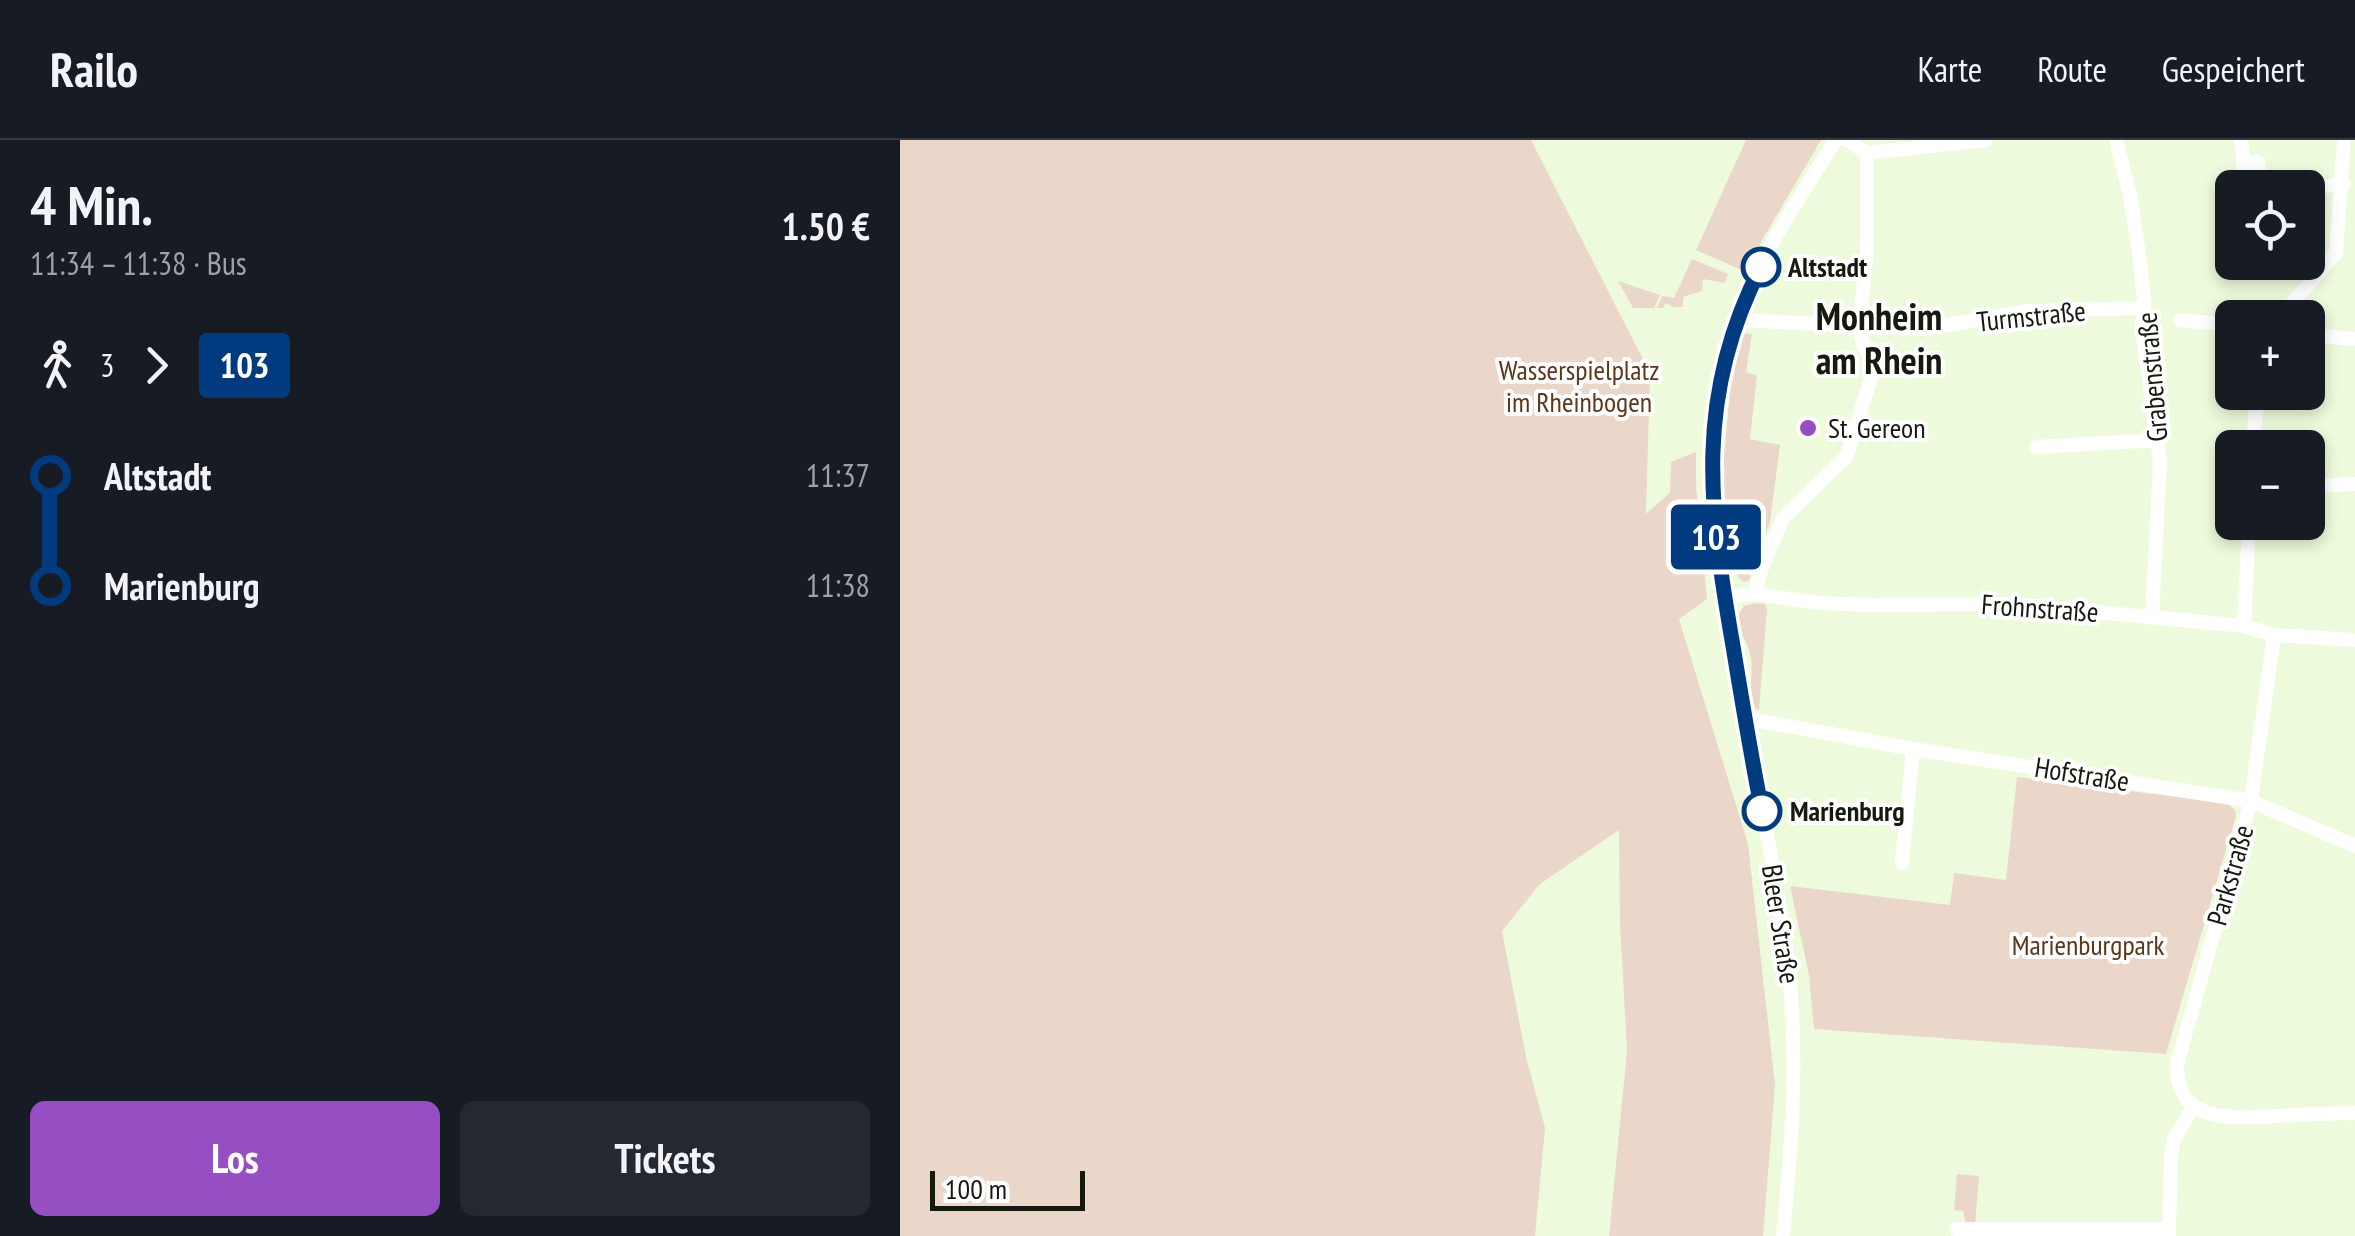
<!DOCTYPE html>
<html lang="de">
<head>
<meta charset="utf-8">
<style>
	:root { --surface:#171b24; --page:#242831; --text:#f1f3f6; --muted:#9ea1a6; --line:#363941; --accent:#964fc3 }
	body { margin:0; font-family:"PT Sans Narrow",sans-serif; background:var(--page); color:var(--text); height:100vh; display:flex; flex-direction:column; font-size:38px; white-space:nowrap }
	* { box-sizing:border-box; margin:0 }
	p { font-size:32px; color:var(--muted) }
	.icon { flex:none; width:55px; height:55px; fill:none; stroke:currentColor; stroke-width:2; stroke-linecap:round; stroke-linejoin:round }
	.map { position:relative; flex:1; overflow:hidden }
	.details { display:flex; flex-direction:column; background:var(--surface); width:900px }
	.details>* { flex:none }
	.badge { padding:0 20px; border-radius:8px; font-size:35px; line-height:65px }
	.controls { position:absolute; left:1315px; top:30px; display:grid; gap:20px }
	.controls a { display:grid; place-items:center; width:110px; height:110px; border-radius:15px; background:var(--surface); box-shadow:0 5px 15px #0003; font-size:50px }
	.scale { position:absolute; left:30px; bottom:25px; width:155px; box-sizing:border-box; padding-left:10px; border:5px solid #15190e; border-top:0; font-size:28px; line-height:35px; white-space:nowrap; color:#15190e; -webkit-text-stroke:8px #fff; paint-order:stroke }
	.map>.badge { position:absolute; translate:-50% -50%; box-shadow:0 0 0 5px #fff }
	.legs { display:flex; align-items:center; gap:15px; height:110px; padding:0 30px; font-size:32px }
	.legs p { margin-inline-start:auto }
	.summary { display:flex; align-items:center; justify-content:space-between; height:170px; padding:0 30px }
	h1 { font-size:55px; font-weight:700; line-height:75px }
	.action { display:flex; gap:20px; margin-top:auto; padding:20px 30px }
	.action a { flex:1; height:115px; border-radius:15px; background:var(--accent); color:#fff; font-size:40px; font-weight:700; line-height:115px; text-align:center }
	.action a+a { background:var(--page); color:var(--text) }
	ul { padding:0 30px; list-style:none }
	li { display:flex; align-items:center; gap:35px; height:110px; font-size:38px }
	li i { display:grid; place-items:center; width:15px; height:100%; margin:0 12px; background:currentColor }
	li i::after { content:''; width:25px; height:25px; margin:-12px; border:8px solid; border-radius:50%; background:var(--surface) }
	li p { margin-inline-start:auto }
	li:first-child i { background:linear-gradient(#0000 50%,currentColor 0) }
	li:last-child i { background:linear-gradient(currentColor 50%,#0000 0) }
	header { display:flex; align-items:center; gap:60px; box-sizing:border-box; height:140px; padding:0 50px; background:var(--surface); border-bottom:2px solid var(--line) }
	header strong { font-size:48px }
	nav { display:flex; gap:55px; margin-inline-start:auto; font-size:35px }
	main { display:flex; flex:1; min-height:0 }
	.map>svg:first-child { display:block }
	.green { fill:#ebd7ca }
	.lines { fill:none; stroke-linecap:round; stroke-linejoin:round }
	.minor { stroke:#fff; stroke-width:14 }
	.line-1-casing { stroke:#fff; stroke-width:22 }
	.line-1 { stroke:#003b80; stroke-width:15 }
	.stop-1-dot { fill:#fff; stroke:#003b80; stroke-width:5 }
	.poi-dot { fill:#964fc3; stroke:#fff; stroke-width:4 }
	.labels { text-anchor:middle; stroke-width:8; stroke-linejoin:round; paint-order:stroke }
	.stop-label { font-size:28px; font-weight:bold; fill:#15190e; stroke:#fff; text-anchor:start }
	.street-label { font-size:28px; fill:#15190e; stroke:#fff }
	.park-label { font-size:28px; fill:#5e3619; stroke:#fff }
	.poi-label { font-size:28px; fill:#15190e; stroke:#fff; text-anchor:start }
	.district-label { font-size:38px; font-weight:bold; fill:#15190e; stroke:#fff }
</style>
</head>
<body>
<header>
<strong>Railo</strong>
<nav><a>Karte</a><a>Route</a><a>Gespeichert</a></nav>
</header>
<main>
<section class="details">
<div class="summary"><div><h1>4 Min.</h1><p>11:34 – 11:38 · Bus</p></div><b>1.50 €</b></div>
<div class="legs"><svg class="icon" aria-label="walk" viewBox="0 0 24 24"><circle cx="13" cy="4" r="2"/><path d="M13 8l-2 6 4 7M11 14l-3 7M7 12l3-4h3l4 4"/></svg>3<svg class="icon" aria-label="forward" viewBox="0 0 24 24"><path d="M9 5l7 7-7 7"/></svg><b class="badge" style="background:#003b80;color:#fff">103</b></div>
<ul>
<li><i style="color:#003b80"></i><b>Altstadt</b><p>11:37</p></li>
<li><i style="color:#003b80"></i><b>Marienburg</b><p>11:38</p></li>
</ul>
<div class="action"><a>Los</a><a>Tickets</a></div>
</section>
<div class="map">
<svg width="1455" height="1096" viewBox="0 0 1455 1096">
	<rect width="100%" height="100%" fill="#eefadc"/>
	<g class="green">
		<polygon points="0,0 631,0 750,233 746,374 770,353 771,322 796,312 796,346 807,459 779,479 848,704 875,945 863,1096 709,1096 727,911 720,782 719,690 640,744 602,791 626,917 645,988 635,1096 0,1096"/>
		<polygon points="846,0 921,0 844,131 796,110"/>
		<polygon points="792,119 828,134 825,143 803,139 802,151 783,157 783,167 772,167 766,163 763,168 757,168 762,156 774,158"/>
		<polygon points="718,141 760,155 754,168 733,168"/>
		<polygon points="843,193 852,194 846,232 857,236 850,299 880,305 870,382 849,440 843,442 833,430 825,373 824,317 833,218"/>
		<path d="M855 463 865 464 867 469 859 570 849 565C850 548 855 524 848 507 843 495 837 490 836 477L844 466Z"/>
		<polygon points="1117,637 1326,663 1335,670 1336,676 1266,914 914,889 909,835 890,746 1050,765 1054,733 1106,740"/>
		<polygon points="1057,1034 1079,1036 1075,1084 1066,1084 1063,1071 1054,1070"/>
	</g>
	<g class="lines">
		<g class="minor">
			<polyline points="947,0 967,13"/>
			<polyline points="1216,0 1230,55 1239,114 1244,158 1242,187 1260,322 1252,477"/>
			<polyline points="1341,0 1346,48"/>
			<polyline points="967,13 1086,0"/>
			<polyline points="1343,24 1358,22 1361,48"/>
			<polyline points="1408,48 1444,44"/>
			<polyline points="1379,178 1436,113 1444,0"/>
			<polyline points="837,180 1024,189 1128,171 1243,168"/>
			<polyline points="1280,180 1332,185"/>
			<polyline points="1408,195 1455,199"/>
			<polyline points="1136,307 1258,300"/>
			<polyline points="1353,308 1357,252"/>
			<polyline points="1408,346 1455,344"/>
			<polyline points="855,454 861,430 883,378 947,316 973,232 973,221 964,207 959,187 967,111 967,13"/>
			<polyline points="824,457 855,454 919,463 972,465 1112,464 1344,486 1374,495 1455,500"/>
			<polyline points="1344,486 1349,382"/>
			<path d="M1374 495 1351 661 1277 924C1276 985 1333 978 1377 976 1403 975 1429 973 1455 973"/>
			<polyline points="844,578 1013,609 1351,661 1455,706"/>
			<polyline points="1002,723 1013,609"/>
			<polyline points="1056,1089 1269,1089"/>
			<polyline points="1269,1095 1271,1015 1274,1000 1293,966"/>
			<path d="M883 1096C893 992 900 899 884 795 870 701 850 607 834 513 817 418 802 324 821 228 837 149 893 67 936 0"/>
		</g>
	</g>
	<g class="lines">
		<g class="line-1-casing">
			<path id="line-1" d="M861 127C794 256 809 369 833 506 842 561 851 616 862 671"/>
		</g>
		<use href="#line-1" class="line-1"/>
	</g>
	<g class="stop-1-dot">
		<circle cx="861" cy="127" r="18"/>
		<circle cx="862" cy="671" r="18"/>
	</g>
	<circle class="poi-dot" cx="908" cy="288" r="10"/>
	<g class="labels">
		<g class="stop-label">
			<text x="888" y="137">Altstadt</text>
			<text x="890" y="681">Marienburg</text>
		</g>
		<g class="street-label">
			<text transform="translate(1131 176) rotate(-6)" y="10">Turmstraße</text>
			<text transform="translate(1252 237) rotate(-95)" y="10">Grabenstraße</text>
			<text transform="translate(1140 468) rotate(4)" y="10">Frohnstraße</text>
			<text transform="translate(1182 634) rotate(9)" y="10">Hofstraße</text>
			<text transform="translate(1330 735) rotate(-74)" y="10">Parkstraße</text>
			<text transform="translate(881 784) rotate(81)" y="10">Bleer Straße</text>
		</g>
		<g class="park-label">
			<text x="679" y="240">Wasserspielplatz<tspan x="679" dy="32">im Rheinbogen</tspan></text>
			<text x="1188" y="815">Marienburgpark</text>
		</g>
		<g class="poi-label">
			<text x="928" y="298">St. Gereon</text>
		</g>
		<g class="district-label">
			<text x="979" y="190">Monheim<tspan x="979" dy="44">am Rhein</tspan></text>
		</g>
	</g>
</svg>
<div class="controls">
<a><svg class="icon" aria-label="locate" viewBox="0 0 24 24"><circle cx="12" cy="12" r="6"/><path d="M12 2v4M12 18v4M2 12h4M18 12h4"/></svg></a>
<a>+</a>
<a>−</a>
</div>
<div class="scale">100 m</div>
<b class="badge" style="left:816px;top:397px;background:#003b80;color:#fff">103</b>
</div>
</main>
</body>
</html>
